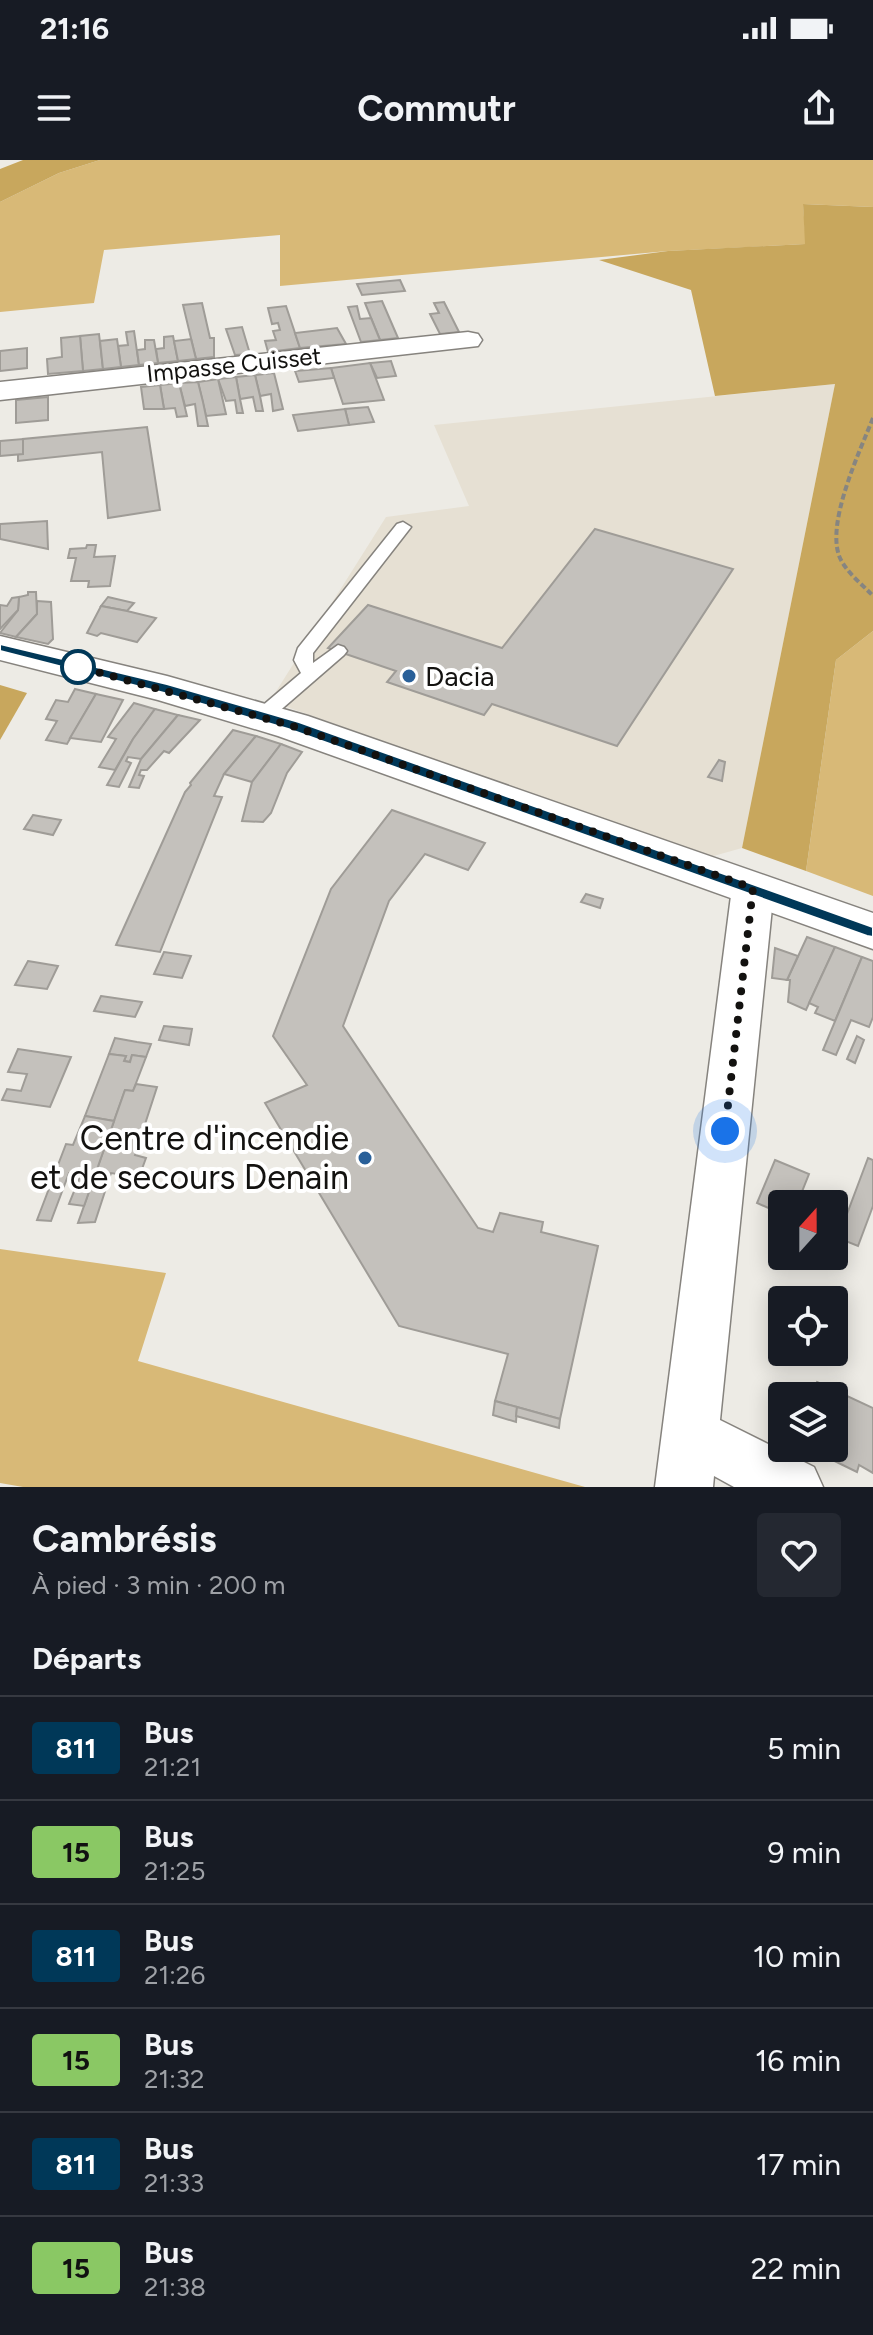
<!DOCTYPE html>
<html lang="fr">
<head>
<meta charset="utf-8">
<style>
	:root { --surface:#171b24; --page:#242831; --text:#f1f3f6; --muted:#9ea1a6; --line:#363941 }
	body { margin:0; font-family:Figtree,sans-serif; background:var(--page); color:var(--text); height:100vh; display:flex; flex-direction:column; font-size:30px; white-space:nowrap }
	* { box-sizing:border-box; margin:0 }
	p { font-size:26px; color:var(--muted) }
	.icon { flex:none; width:44px; height:44px; fill:none; stroke:currentColor; stroke-width:2; stroke-linecap:round; stroke-linejoin:round }
	.map { position:relative; height:1327px; overflow:hidden }
	.drawer { display:flex; flex-direction:column; background:var(--surface); flex:1 }
	.drawer>* { flex:none }
	.badge { padding:0 16px; border-radius:6px; font-size:28px; line-height:52px }
	.needle { width:52px; rotate:21deg }
	.buttons { position:absolute; left:768px; top:1030px; display:grid; gap:16px }
	.buttons a { display:grid; place-items:center; width:80px; height:80px; border-radius:8px; background:var(--surface); box-shadow:0 4px 20px #0003; font-size:40px }
	.you { position:absolute; width:40px; height:40px; margin:-20px; border:6px solid #fff; border-radius:50%; background:#1a73e8; box-shadow:0 0 0 12px #1a73e833 }
	.map>.badge { position:absolute; translate:-50% -50%; box-shadow:0 0 0 4px #fff }
	h2 { padding:0 32px; font-size:30px; line-height:72px }
	.round { display:grid; place-items:center; flex:none; width:84px; height:84px; border-radius:8px; background:var(--page) }
	.head { display:flex; align-items:center; justify-content:space-between; height:136px; padding:0 32px }
	h1 { font-size:38px; font-weight:700; line-height:60px }
	ul { padding:0; list-style:none }
	li { display:flex; align-items:center; gap:24px; height:104px; padding:0 32px; border-top:2px solid var(--line) }
	li div { flex:1 }
	li b { display:block; font-size:30px }
	li em { font-style:normal }
	li .badge { min-width:88px; font-weight:700; text-align:center }
	.status { display:flex; justify-content:space-between; align-items:center; height:56px; padding:0 40px; background:var(--surface); direction:ltr }
	.status svg { height:22px; fill:currentColor }
	header { display:flex; justify-content:space-between; align-items:center; height:104px; padding:0 32px; background:var(--surface); font-size:36px; font-weight:700 }
	.map>svg:first-child { display:block }
	.built { fill:#e6e0d3 }
	.green { fill:#d8b977 }
	.forest { fill:#c8a75d }
	.building { fill:#c4c1bc; stroke:#9f9c97; stroke-width:2 }
	.lines { fill:none; stroke-linecap:round; stroke-linejoin:round }
	.lane-casing { stroke:#86837e; stroke-width:3 }
	.street-casing { stroke:#86837e; stroke-width:3 }
	.primary-casing { stroke:#86837e; stroke-width:3 }
	.path { stroke:#868581; stroke-width:4; stroke-dasharray:6 3; stroke-linecap:butt }
	.lane { fill:#fff; fill-rule:evenodd }
	.street { fill:#fff; fill-rule:evenodd }
	.primary { fill:#fff; fill-rule:evenodd }
	.line { fill:#003858; stroke:#fff; stroke-width:2 }
	.walk { stroke:#131210; stroke-width:8; stroke-dasharray:0 14.4 }
	.stop-dot { fill:#fff; stroke:#003858; stroke-width:4 }
	.poi-dot { fill:#296099; stroke:#fff; stroke-width:3 }
	.labels { text-anchor:middle; stroke-width:8; stroke-linejoin:round; paint-order:stroke }
	.far-street-label { font-size:24px; fill:#131210; stroke:#fff }
	.poi-label { font-size:28px; fill:#131210; stroke:#fff; text-anchor:start }
	.near-poi-label { font-size:34px; fill:#131210; stroke:#fff; text-anchor:end }
</style>
</head>
<body>
<div class="status"><b>21:16</b><svg viewBox="0 0 49 12"><path d="M0 12V9h3v3zM5 12V6h3v6zM10 12V3h3v9zM15 12V0h3v12zM26 1h20v11H26zM47 4h2v5h-2z"/></svg></div>
<header><svg class="icon" aria-label="menu" viewBox="0 0 24 24"><path d="M4 6h16M4 12h16M4 18h16"/></svg>Commutr<svg class="icon" aria-label="share" viewBox="0 0 24 24"><path d="M12 15V3M7 8l5-5 5 5M5 13v7h14v-7"/></svg></header>
<div class="map">
<svg width="873" height="1327" viewBox="0 0 873 1327">
	<rect width="100%" height="100%" fill="#edebe5"/>
	<polygon class="built" points="835,224 742,688 710,697 270,541 386,357 469,346 434,265"/>
	<g class="green">
		<polygon points="100,0 873,0 873,47 803,44 806,84 668,91 280,126 280,75 104,90 94,143 0,152 0,42 59,13"/>
		<polygon points="873,471 873,736 806,711 836,500"/>
		<polygon points="0,1089 166,1113 138,1201 585,1327 23,1327 0,1323"/>
	</g>
	<g class="forest">
		<polygon points="23,0 100,0 59,13 0,42 0,9"/>
		<polygon points="803,44 873,47 873,471 836,500 806,711 742,688 835,224 715,236 691,130 599,100 668,91 805,84"/>
		<polygon points="0,525 27,533 0,580"/>
	</g>
	<g class="building">
		<polygon points="400,120 405,131 362,135 357,124"/>
		<polygon points="382,141 398,178 380,180 365,143"/>
		<polygon points="444,142 459,172 440,174 430,154 439,153 434,143"/>
		<polygon points="202,143 210,178 214,178 214,197 196,199 183,145"/>
		<polygon points="286,146 300,188 268,192 265,181 276,180 273,171 280,170 278,163 272,164 268,148"/>
		<polygon points="357,146 360,159 371,158 380,180 361,182 348,147"/>
		<polygon points="242,167 250,194 235,195 226,169"/>
		<polygon points="337,168 346,184 300,188 295,173"/>
		<polygon points="134,171 139,205 121,207 118,186 128,185 126,172"/>
		<polygon points="99,174 103,209 83,211 80,176"/>
		<polygon points="80,176 83,211 48,214 47,199 62,197 61,178"/>
		<polygon points="173,176 178,201 158,203 156,189 164,188 164,177"/>
		<polygon points="117,179 121,207 103,209 100,181"/>
		<polygon points="191,179 196,199 178,201 174,181"/>
		<polygon points="145,180 154,180 158,203 139,205 137,190 145,189"/>
		<polygon points="27,188 27,208 0,211 0,191"/>
		<polygon points="391,201 396,216 377,218 370,203"/>
		<polygon points="370,203 384,240 343,244 331,208"/>
		<polygon points="331,208 334,218 299,222 295,211"/>
		<polygon points="274,213 283,249 273,251 271,234 260,236 255,215"/>
		<polygon points="255,215 260,236 263,251 256,251 253,237 240,239 236,217"/>
		<polygon points="236,217 240,239 243,253 237,253 235,240 226,241 218,219"/>
		<polygon points="218,219 226,254 206,256 198,222"/>
		<polygon points="198,222 203,242 208,266 198,266 195,244 185,246 179,223"/>
		<polygon points="179,223 187,256 177,257 175,248 164,249 160,225"/>
		<polygon points="160,225 164,249 144,249 141,227"/>
		<polygon points="48,237 48,260 16,263 16,240"/>
		<polygon points="368,247 374,262 349,265 345,249"/>
		<polygon points="345,249 349,265 298,271 293,255"/>
		<polygon points="147,267 160,350 108,358 102,292 18,301 18,294 23,294 23,279"/>
		<polygon points="23,279 23,294 0,296 0,281"/>
		<polygon points="47,361 48,389 0,379 0,364"/>
		<polygon points="595,369 733,409 617,586 492,544 484,555 387,522 396,511 328,488 368,445 502,488"/>
		<polygon points="87,385 96,385 94,397 115,396 110,426 88,427 89,421 71,421 76,398 68,398 70,389 86,388"/>
		<polygon points="28,432 36,432 37,454 16,477 0,473 18,450 19,437 28,435"/>
		<polygon points="19,437 18,450 0,469 0,445 7,446 12,438"/>
		<polygon points="108,437 134,443 127,451 101,446"/>
		<polygon points="37,441 51,442 53,479 48,484 16,477 37,454"/>
		<polygon points="101,446 127,451 156,458 137,482 101,473 97,476 87,473"/>
		<polygon points="75,529 96,534 67,584 46,580 57,561 46,559 56,540 68,542"/>
		<polygon points="96,534 123,540 101,582 70,578"/>
		<polygon points="134,543 155,549 133,579 115,610 99,607 116,579 108,577"/>
		<polygon points="155,549 178,555 141,599 128,597 126,601 131,603 119,627 107,625 133,579"/>
		<polygon points="178,555 200,560 169,593 164,591 147,610 141,610 139,615 144,616 139,628 129,627 141,599"/>
		<polygon points="233,570 256,576 224,614 214,636 222,637 160,792 116,785 185,632 191,625 190,623"/>
		<polygon points="256,576 281,584 252,622 224,614"/>
		<polygon points="281,584 302,592 287,613 271,653 263,662 242,661 252,622"/>
		<polygon points="719,600 725,602 722,621 708,617"/>
		<polygon points="392,650 485,683 468,710 425,694 389,741 343,866 478,1068 493,1072 500,1053 543,1062 541,1072 598,1086 560,1259 495,1241 508,1194 399,1166 265,943 307,925 273,876 331,729"/>
		<polygon points="33,655 61,660 53,675 24,669"/>
		<polygon points="586,734 603,739 600,748 581,742"/>
		<polygon points="807,777 835,787 806,850 788,842 790,820 787,820"/>
		<polygon points="835,787 862,797 835,861 815,853 818,847 809,843"/>
		<polygon points="775,788 798,796 787,820 772,818"/>
		<polygon points="164,792 191,796 182,818 154,814"/>
		<polygon points="862,797 873,801 873,857 869,867 851,860 836,895 823,890"/>
		<polygon points="28,801 58,806 47,829 15,825"/>
		<polygon points="101,836 142,842 135,857 94,851"/>
		<polygon points="164,866 192,869 189,885 159,880"/>
		<polygon points="857,876 864,880 855,903 847,899"/>
		<polygon points="115,878 137,882 151,884 146,897 132,895 130,902 124,901 126,896 109,894"/>
		<polygon points="18,889 71,897 50,947 2,940 7,929 21,931 27,914 8,912"/>
		<polygon points="109,894 126,896 124,901 130,902 132,895 146,897 133,931 125,930 114,961 85,956"/>
		<polygon points="136,924 157,927 135,995 146,998 139,1017 111,1013 95,1062 78,1063 125,930 133,931"/>
		<polygon points="85,956 114,961 84,1046 69,1044 81,1014 69,1013 51,1061 37,1060 66,984 73,985"/>
		<polygon points="868,998 873,1000 873,1046 858,1086 838,1078"/>
		<polygon points="775,1000 809,1014 797,1044 782,1044 782,1054 757,1043"/>
		<polygon points="817,1222 873,1248 873,1313 859,1305 857,1312 820,1294 822,1288 834,1288 834,1236 811,1236"/>
		<polygon points="495,1241 517,1247 516,1262 493,1255"/>
		<polygon points="517,1247 560,1259 559,1268 516,1256"/>
	</g>
	<g class="lines">
		<g class="lane-casing">
			<polygon id="lane" points="403,362 411,367 313,493 313,503 338,485 344,487 347,491 344,495 269,560 255,560 253,556 255,552 301,513 294,500 298,488 397,364"/>
		</g>
		<g class="street-casing">
			<g id="street">
				<polygon points="468,172 478,174 482,180 478,186 0,240 0,222"/>
				<polygon points="753,713 768,717 774,728 720,1260 814,1307 823,1327 734,1327 714,1316 713,1327 655,1327 732,728 738,717"/>
			</g>
		</g>
		<g class="primary-casing">
			<polygon id="primary" points="0,476 167,516 308,556 873,753 873,789 278,576 158,540 0,500"/>
		</g>
		<path class="path" d="M873 258C860 291 825 364 840 398 847 413 862 424 873 436"/>
		<use href="#lane" class="lane"/>
		<use href="#street" class="street"/>
		<use href="#primary" class="primary"/>
	</g>
	<polygon class="line" points="0,484 167,524 299,562 873,767 873,777 867,776 288,569 164,533 0,491"/>
	<g class="lines">
		<polyline class="walk" points="78,507 75,506 293,566 753,728 725,971"/>
	</g>
	<circle class="stop-dot" cx="78" cy="507" r="16"/>
	<g class="poi-dot">
		<circle cx="409" cy="516" r="8"/>
		<circle cx="365" cy="998" r="8"/>
	</g>
	<g class="labels">
		<g class="far-street-label">
			<text transform="translate(234 205) rotate(-6)" y="8">Impasse Cuisset</text>
		</g>
		<g class="poi-label">
			<text x="425" y="526">Dacia</text>
		</g>
		<g class="near-poi-label">
			<text x="349" y="990">Centre d'incendie<tspan x="349" dy="39">et de secours Denain</tspan></text>
		</g>
	</g>
</svg>
<div class="buttons">
<a><svg class="needle" viewBox="-14 -14 28 28"><path d="M0-13l5 13h-10z" fill="#e53935"/><path d="M0 13l5-13h-10z" fill="#9ea1a6"/></svg></a>
<a><svg class="icon" aria-label="locate" viewBox="0 0 24 24"><circle cx="12" cy="12" r="6"/><path d="M12 2v4M12 18v4M2 12h4M18 12h4"/></svg></a>
<a><svg class="icon" aria-label="layers" viewBox="0 0 24 24"><path d="M12 4l9 5-9 5-9-5zM3 14l9 5 9-5"/></svg></a>
</div>
<div class="you" style="left:725px;top:971px"></div>
</div>
<section class="drawer">
<div class="head"><div><h1>Cambrésis</h1><p>À pied · 3 min · 200 m</p></div><a class="round"><svg class="icon" aria-label="heart" viewBox="0 0 24 24"><path d="M12 20l-8-8c-3-5 5-10 8-4 3-6 11-1 8 4z"/></svg></a></div>
<h2>Départs</h2>
<ul>
<li><span class="badge" style="background:#003858;color:#fff">811</span><div><b>Bus</b><p>21:21</p></div><em>5 min</em></li>
<li><span class="badge" style="background:#8ac864;color:#111">15</span><div><b>Bus</b><p>21:25</p></div><em>9 min</em></li>
<li><span class="badge" style="background:#003858;color:#fff">811</span><div><b>Bus</b><p>21:26</p></div><em>10 min</em></li>
<li><span class="badge" style="background:#8ac864;color:#111">15</span><div><b>Bus</b><p>21:32</p></div><em>16 min</em></li>
<li><span class="badge" style="background:#003858;color:#fff">811</span><div><b>Bus</b><p>21:33</p></div><em>17 min</em></li>
<li><span class="badge" style="background:#8ac864;color:#111">15</span><div><b>Bus</b><p>21:38</p></div><em>22 min</em></li>
</ul>
</section>
</body>
</html>
